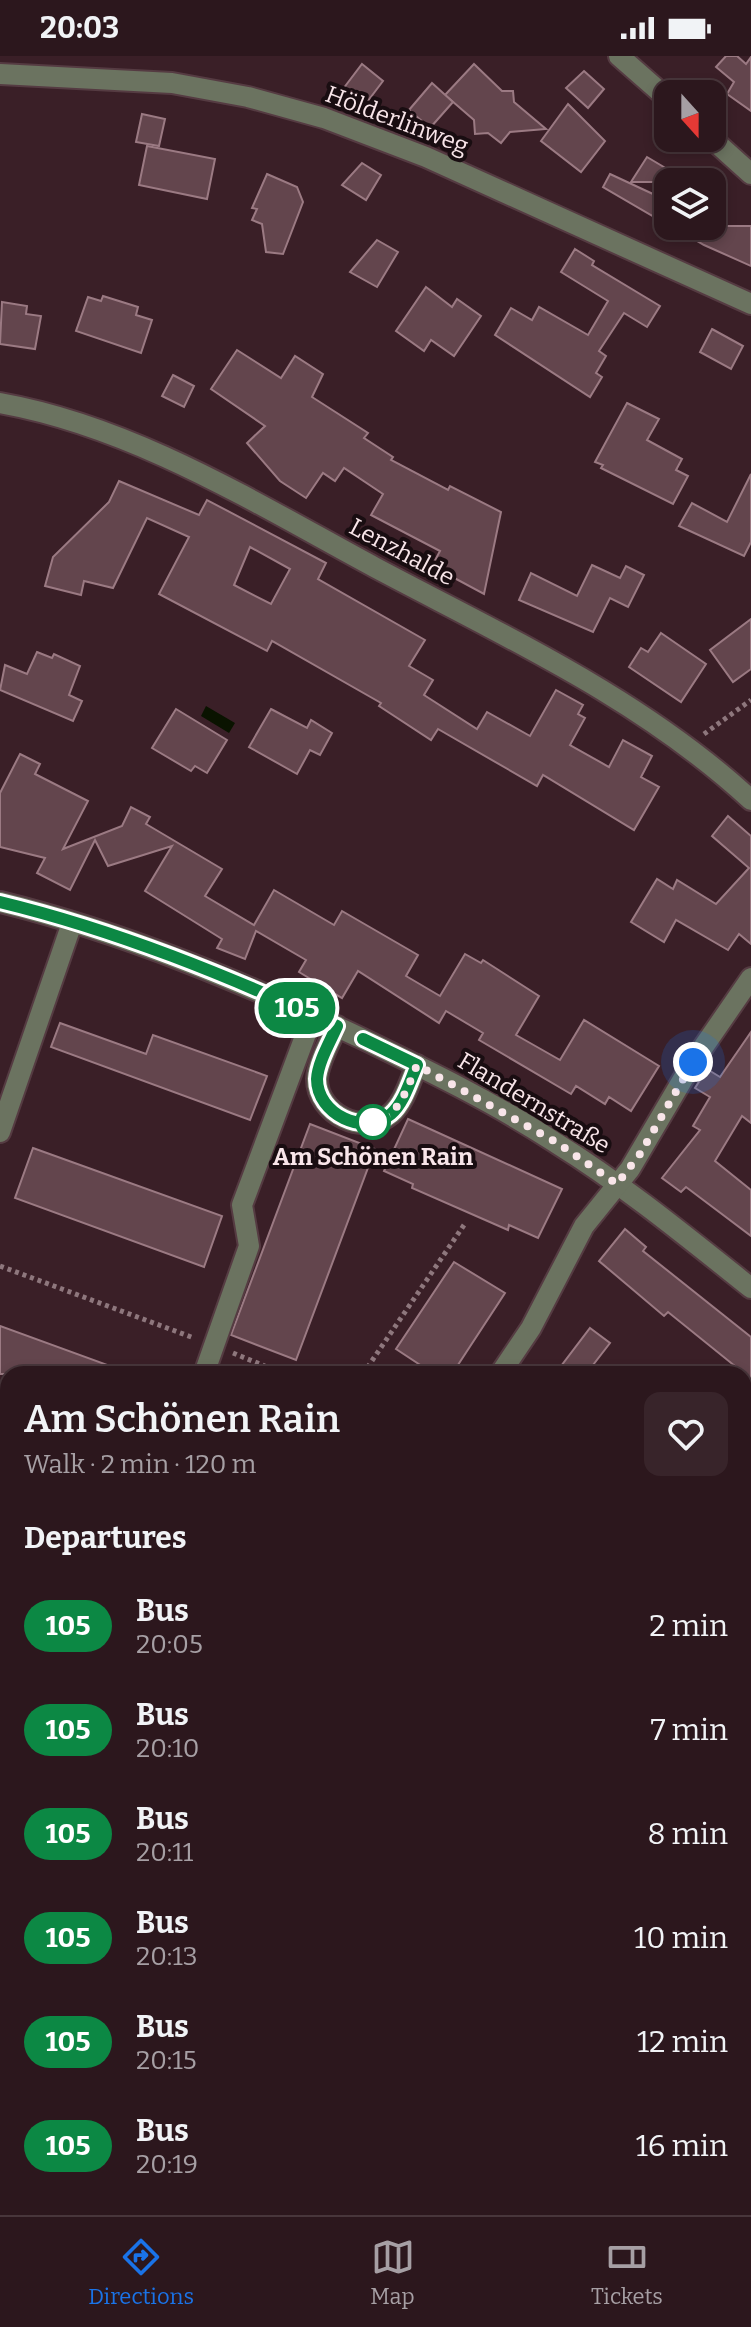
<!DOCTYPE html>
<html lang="en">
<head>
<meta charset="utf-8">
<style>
	:root { --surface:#2c171d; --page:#38242a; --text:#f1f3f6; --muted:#a69fa4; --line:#48363b; --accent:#1a73e8 }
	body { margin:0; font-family:Bitter,serif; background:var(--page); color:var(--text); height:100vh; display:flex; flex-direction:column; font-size:30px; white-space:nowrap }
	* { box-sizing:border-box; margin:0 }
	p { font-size:26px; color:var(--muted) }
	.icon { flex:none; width:44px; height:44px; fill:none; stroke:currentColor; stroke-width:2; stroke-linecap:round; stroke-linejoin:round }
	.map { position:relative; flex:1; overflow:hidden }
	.drawer { position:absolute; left:0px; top:1310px; width:752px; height:850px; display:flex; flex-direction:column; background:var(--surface); border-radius:24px 24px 0 0; box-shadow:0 4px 12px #0003,0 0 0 2px var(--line) }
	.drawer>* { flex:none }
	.badge { padding:0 16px; border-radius:26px; font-size:28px; line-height:52px }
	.needle { width:52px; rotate:159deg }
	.controls { position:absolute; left:654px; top:24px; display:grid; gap:16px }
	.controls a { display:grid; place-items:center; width:72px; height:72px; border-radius:16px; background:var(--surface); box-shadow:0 4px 12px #0003,0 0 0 2px var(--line); font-size:40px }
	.you { position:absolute; width:40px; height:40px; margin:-20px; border:6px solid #fff; border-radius:50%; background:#1a73e8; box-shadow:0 0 0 12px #1a73e833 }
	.map>.badge { position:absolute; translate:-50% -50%; box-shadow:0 0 0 4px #fff }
	h2 { padding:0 24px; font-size:30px; line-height:72px }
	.round { display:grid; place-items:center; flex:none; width:84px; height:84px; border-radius:16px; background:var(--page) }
	.headline { display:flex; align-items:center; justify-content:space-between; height:136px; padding:0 24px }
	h1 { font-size:38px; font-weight:600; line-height:60px }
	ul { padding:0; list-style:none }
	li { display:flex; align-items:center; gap:24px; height:104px; padding:0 24px }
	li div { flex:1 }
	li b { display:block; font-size:30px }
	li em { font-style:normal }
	li .badge { min-width:88px; font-weight:700; text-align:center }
	.status { display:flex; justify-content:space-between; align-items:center; height:56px; padding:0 40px; background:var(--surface); direction:ltr }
	.status svg { height:22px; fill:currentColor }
	.tabs { display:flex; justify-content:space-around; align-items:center; height:112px; border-top:2px solid var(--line); background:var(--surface); font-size:22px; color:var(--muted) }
	.tabs a { display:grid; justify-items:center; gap:4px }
	.tabs .selected { color:var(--accent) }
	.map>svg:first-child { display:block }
	.green { fill:#582c3a }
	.water { fill:#0a1300 }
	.building { fill:#63454d; stroke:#9b7a83; stroke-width:2; fill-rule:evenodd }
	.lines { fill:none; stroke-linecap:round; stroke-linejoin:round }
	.minor-casing { stroke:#553b42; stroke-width:24 }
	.path { stroke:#8e777d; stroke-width:5; stroke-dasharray:4 4; stroke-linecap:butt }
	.minor { stroke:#6b7360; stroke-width:20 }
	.line-casing { stroke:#fff; stroke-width:18 }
	.line { stroke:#0c8844; stroke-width:12 }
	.walk { stroke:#f8e5e9; stroke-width:8; stroke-dasharray:0 14.4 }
	.stop-dot { fill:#fff; stroke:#0c8844; stroke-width:4 }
	.labels { text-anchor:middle; stroke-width:8; stroke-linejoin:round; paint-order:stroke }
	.street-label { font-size:24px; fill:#f8e5e9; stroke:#190d11 }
	.stop-label { font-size:24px; font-weight:bold; fill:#f8e5e9; stroke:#190d11 }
</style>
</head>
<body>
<div class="status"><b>20:03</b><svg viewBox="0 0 49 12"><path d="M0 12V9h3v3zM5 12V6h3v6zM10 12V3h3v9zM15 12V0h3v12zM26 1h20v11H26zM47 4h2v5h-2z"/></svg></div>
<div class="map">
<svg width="751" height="2159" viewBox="0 0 751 2159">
	<rect width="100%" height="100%" fill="#3a1f27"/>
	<g class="green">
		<polygon points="0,1640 8,1643 8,1728 0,1743"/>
		<polygon points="0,1803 8,1807 8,1895 0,1892"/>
	</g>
	<polygon class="water" points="206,650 235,667 229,677 201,660"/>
	<g class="building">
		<polygon points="726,0 737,0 746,8 751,1 751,55 727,38 734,26 716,11"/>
		<polygon points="362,8 383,25 364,50 343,33"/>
		<polygon points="474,8 502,35 513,35 514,46 546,73 510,76 501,87 488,77 475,78 474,64 445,39"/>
		<polygon points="584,15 604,33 588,52 566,32"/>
		<polygon points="432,27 453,46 430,72 409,54"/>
		<polygon points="568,48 605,85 581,116 541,85"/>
		<polygon points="142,58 165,63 159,90 136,86"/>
		<polygon points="147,90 215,103 207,143 139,129"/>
		<polygon points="647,101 689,126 631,126"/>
		<polygon points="362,107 381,119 366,144 342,129"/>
		<polygon points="267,118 297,131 303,146 283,198 266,196 262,168 252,164 257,153 252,152"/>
		<polygon points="610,118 668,145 668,169 603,131"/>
		<polygon points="672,170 751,170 751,210 704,189"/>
		<polygon points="377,184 398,196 377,231 350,216"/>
		<polygon points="575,193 594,205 592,209 660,250 647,271 624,257 599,295 606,300 596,317 602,321 590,341 495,279 511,252 532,264 539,251 588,279 608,245 561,216"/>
		<polygon points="426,231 452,251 457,243 481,260 454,300 431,284 424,295 396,275"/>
		<polygon points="103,240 138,251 136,259 152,264 141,297 76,275 88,241 101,245"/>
		<polygon points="2,246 27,250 26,258 41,260 35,293 0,288"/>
		<polygon points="712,273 743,290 731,313 700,296"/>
		<polygon points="237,294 281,322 295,300 323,318 312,341 368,377 364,382 393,401 391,404 448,434 450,430 501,456 484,538 432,510 440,495 371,459 383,438 344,412 335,425 323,417 306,442 280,425 247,387 265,370 211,333"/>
		<polygon points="173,319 194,330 184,351 162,340"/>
		<polygon points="627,347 659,363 647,384 682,403 676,414 688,420 673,448 601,412 603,409 595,406"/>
		<polygon points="751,418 751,486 744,500 679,470 692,447 727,466"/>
		<path d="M119 425 199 459 207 444 326 507 318 523 425 584 409 610 433 624 424 639 477 673 487 656 530 680 556 634 583 649 578 658 585 662 570 689 609 711 623 684 652 700 641 721 659 731 634 774 543 719 537 730 438 673 431 684 379 650 381 647 272 585 267 595 159 538 189 481 147 462 113 532 84 525 81 539 45 530 53 501 109 446ZM250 491 290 513 271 548 234 529Z"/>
		<polygon points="592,509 620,522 626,510 644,519 628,551 610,542 593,576 519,544 531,517 577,540"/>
		<polygon points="751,563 751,613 733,626 710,594"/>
		<polygon points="661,577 706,608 681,646 629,611 641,592 648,596"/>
		<polygon points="37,596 52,602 54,598 80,610 69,639 82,645 73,665 0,634 5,609 27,618"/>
		<polygon points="176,653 227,684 207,717 195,710 191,715 152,692"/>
		<polygon points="271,653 307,672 311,664 332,677 320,699 310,694 297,718 249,691"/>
		<polygon points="20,698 40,708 35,718 88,745 63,793 122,770 131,751 150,761 146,768 222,813 205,840 254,869 274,834 334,869 342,855 418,899 406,920 440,940 465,898 481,907 483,904 539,940 516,979 560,1004 584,964 659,1010 631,1055 609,1041 605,1048 576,1030 571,1038 479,984 483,977 446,955 439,967 358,915 342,942 299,916 306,904 256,875 245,903 217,892 222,883 145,835 172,790 108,810 95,784 70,834 37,817 45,802 0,791 0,737"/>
		<polygon points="728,760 751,780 751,888 739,878 728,894 676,864 664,886 631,866 657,823 673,833 677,824 716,848 749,812 712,780"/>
		<polygon points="60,967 146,998 153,979 267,1020 250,1064 51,991"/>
		<polygon points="751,976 751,1067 742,1060 715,1105 751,1134 751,1180 686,1131 681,1136 662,1122 700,1074 693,1070 710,1041 695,1032 707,1013 720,1021"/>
		<polygon points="408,1063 562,1133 538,1182 509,1169 508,1174 412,1132 413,1128 384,1115"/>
		<polygon points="310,1068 375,1093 296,1304 231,1279"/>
		<polygon points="33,1092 222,1160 204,1211 15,1142"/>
		<polygon points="625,1173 646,1191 643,1195 751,1281 751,1323 668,1256 664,1260 599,1205"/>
		<polygon points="454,1206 505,1237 452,1318 434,1318 396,1293"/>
		<polygon points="0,1270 124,1315 123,1318 0,1318"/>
		<polygon points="590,1272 610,1287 586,1318 555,1318"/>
	</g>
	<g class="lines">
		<g class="minor-casing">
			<g id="minor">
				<polyline points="619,0 668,43"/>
				<polyline points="0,18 172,27 248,41 324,62 426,101 751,248"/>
				<polyline points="711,82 751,118"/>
				<path d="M0 347C135 371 257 448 376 512 506 581 642 643 751 744"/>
				<path d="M0 846C126 877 247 928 363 983 429 1015 495 1047 556 1087 625 1130 687 1181 751 1232"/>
				<path d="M337 970C330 986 318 1006 317 1023 317 1058 364 1081 391 1058 404 1047 410 1025 417 1009"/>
				<polyline points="0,1076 72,867"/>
				<polyline points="204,1318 249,1190 242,1149 313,959"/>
				<polyline points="500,1318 531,1272 584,1170 630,1113 693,1006 751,922"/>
				<polyline points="0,1537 8,1539"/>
				<polyline points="744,1703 751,1692"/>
				<polyline points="744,1733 751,1737"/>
				<polyline points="0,1791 8,1795"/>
				<polyline points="0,2009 8,1999"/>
				<polyline points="744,2097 751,2101"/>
				<polyline points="262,2152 272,2159"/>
			</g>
		</g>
		<g class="path">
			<polyline points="704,678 751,644"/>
			<polyline points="0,1210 194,1282"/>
			<polyline points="233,1297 284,1318"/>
			<polyline points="363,1318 464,1169"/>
			<polyline points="0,1633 8,1636"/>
			<polyline points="0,1818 8,1823"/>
			<polyline points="0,1843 8,1828"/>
			<polyline points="0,1899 8,1903"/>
			<polyline points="0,1965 8,1970"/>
		</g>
		<use href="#minor" class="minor"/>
	</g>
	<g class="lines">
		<g class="line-casing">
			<path id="line" d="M0 846C116 874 229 920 337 970 330 986 318 1006 317 1023 317 1058 364 1081 391 1058 404 1047 410 1025 417 1009L363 983"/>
		</g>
		<use href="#line" class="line"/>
		<path class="walk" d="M373 1066C400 1060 407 1032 417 1009L556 1086 617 1128 640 1098 693 1006"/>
	</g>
	<circle class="stop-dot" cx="373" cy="1066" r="16"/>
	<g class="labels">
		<g class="street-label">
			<text transform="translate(397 64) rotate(21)" y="8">Hölderlinweg</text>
			<text transform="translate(402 496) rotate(28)" y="8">Lenzhalde</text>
			<text transform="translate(534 1047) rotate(31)" y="8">Flandernstraße</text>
		</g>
		<g class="stop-label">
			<text x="373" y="1109">Am Schönen Rain</text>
		</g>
	</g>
</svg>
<div class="controls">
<a><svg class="needle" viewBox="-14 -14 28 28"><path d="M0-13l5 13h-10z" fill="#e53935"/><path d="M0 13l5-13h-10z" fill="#a69fa4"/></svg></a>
<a><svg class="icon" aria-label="layers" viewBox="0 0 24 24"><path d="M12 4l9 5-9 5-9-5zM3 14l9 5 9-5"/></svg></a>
</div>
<div class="you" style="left:693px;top:1006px"></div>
<b class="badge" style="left:297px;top:952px;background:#0c8844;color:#fff">105</b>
<section class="drawer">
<div class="headline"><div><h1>Am Schönen Rain</h1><p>Walk · 2 min · 120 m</p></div><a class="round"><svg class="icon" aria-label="heart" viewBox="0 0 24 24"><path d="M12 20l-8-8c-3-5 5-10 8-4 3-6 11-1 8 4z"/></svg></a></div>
<h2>Departures</h2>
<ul>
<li><span class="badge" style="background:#0c8844;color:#fff">105</span><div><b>Bus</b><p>20:05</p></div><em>2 min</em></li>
<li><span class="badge" style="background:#0c8844;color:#fff">105</span><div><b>Bus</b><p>20:10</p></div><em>7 min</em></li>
<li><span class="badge" style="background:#0c8844;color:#fff">105</span><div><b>Bus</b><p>20:11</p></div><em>8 min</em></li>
<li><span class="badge" style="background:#0c8844;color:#fff">105</span><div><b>Bus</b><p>20:13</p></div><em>10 min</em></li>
<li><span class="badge" style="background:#0c8844;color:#fff">105</span><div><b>Bus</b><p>20:15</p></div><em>12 min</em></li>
<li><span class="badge" style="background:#0c8844;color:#fff">105</span><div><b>Bus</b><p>20:19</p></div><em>16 min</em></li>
</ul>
</section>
</div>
<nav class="tabs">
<a class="selected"><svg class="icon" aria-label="directions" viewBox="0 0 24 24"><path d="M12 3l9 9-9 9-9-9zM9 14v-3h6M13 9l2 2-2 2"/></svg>Directions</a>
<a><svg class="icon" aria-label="map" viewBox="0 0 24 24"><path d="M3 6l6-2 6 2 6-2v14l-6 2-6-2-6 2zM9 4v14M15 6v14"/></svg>Map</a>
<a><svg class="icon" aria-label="tickets" viewBox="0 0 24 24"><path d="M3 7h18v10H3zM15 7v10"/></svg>Tickets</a>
</nav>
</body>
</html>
